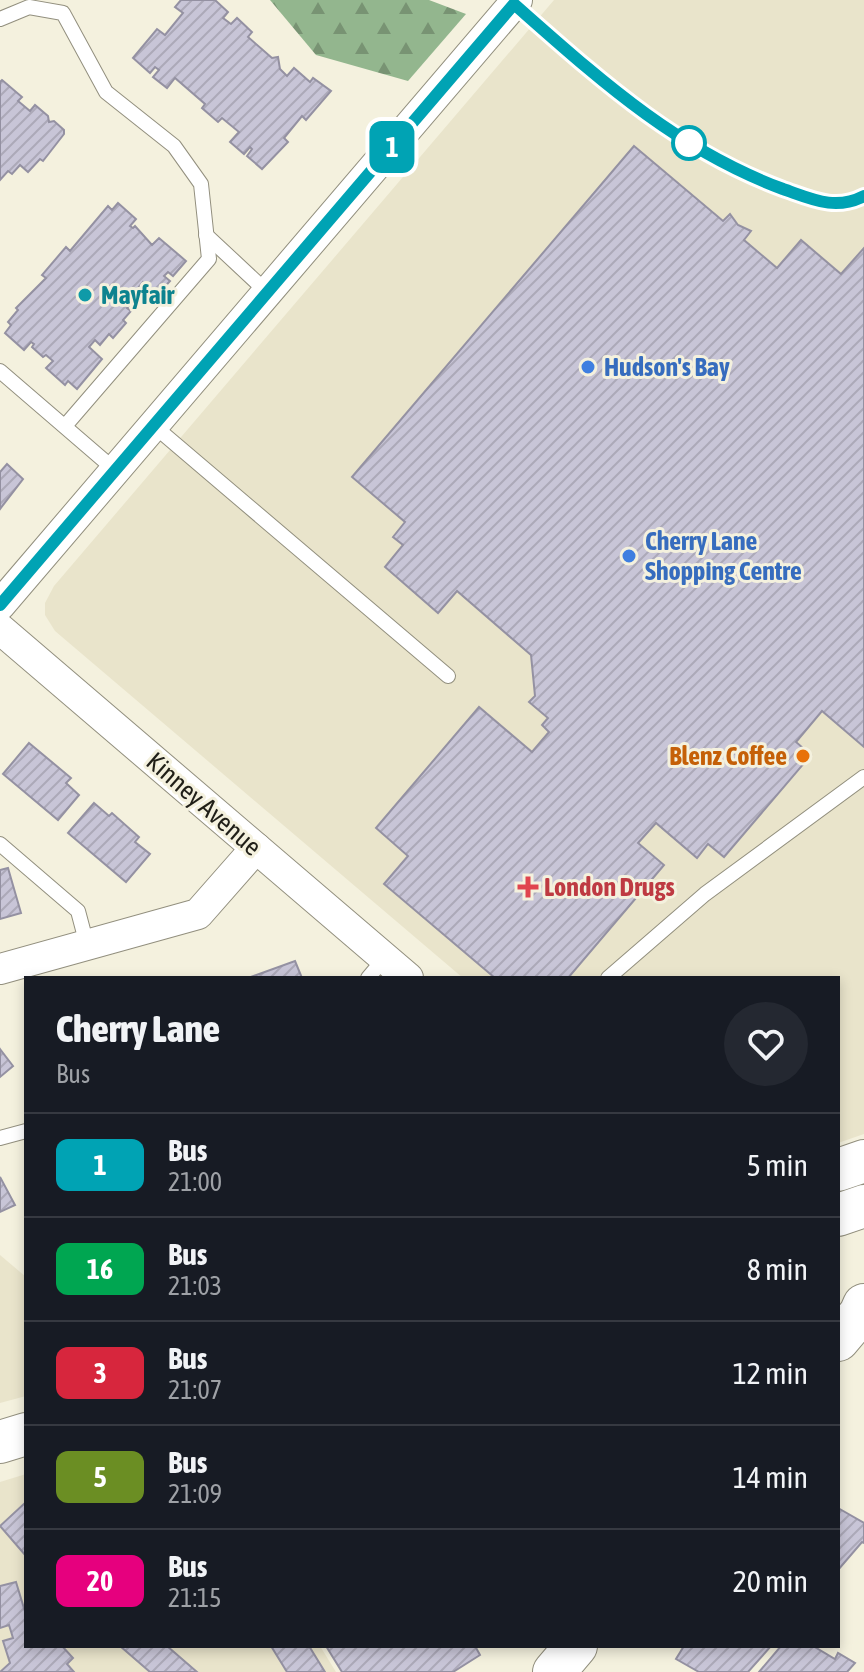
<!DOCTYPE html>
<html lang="en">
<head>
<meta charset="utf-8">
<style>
	:root { --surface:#171b24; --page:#242831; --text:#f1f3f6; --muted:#9ea1a6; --line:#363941 }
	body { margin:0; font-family:"Asap Condensed",sans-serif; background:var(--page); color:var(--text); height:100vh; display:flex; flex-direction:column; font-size:30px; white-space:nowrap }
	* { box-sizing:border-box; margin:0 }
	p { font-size:26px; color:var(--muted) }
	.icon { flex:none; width:44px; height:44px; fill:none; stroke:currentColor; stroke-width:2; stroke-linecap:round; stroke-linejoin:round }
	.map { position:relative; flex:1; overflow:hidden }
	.side { position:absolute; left:24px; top:976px; width:816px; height:672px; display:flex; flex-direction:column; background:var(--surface); border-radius:0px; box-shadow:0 4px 12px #0003 }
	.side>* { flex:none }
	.badge { padding:0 16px; border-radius:12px; font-size:28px; line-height:52px }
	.map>.badge { position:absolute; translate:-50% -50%; box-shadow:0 0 0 4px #fff }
	.round { display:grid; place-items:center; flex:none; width:84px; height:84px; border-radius:42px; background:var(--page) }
	.head { display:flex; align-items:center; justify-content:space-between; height:136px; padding:0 32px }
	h1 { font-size:38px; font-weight:800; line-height:60px }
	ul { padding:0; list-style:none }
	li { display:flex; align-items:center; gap:24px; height:104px; padding:0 32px; border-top:2px solid var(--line) }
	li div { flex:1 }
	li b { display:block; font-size:30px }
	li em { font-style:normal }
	li .badge { min-width:88px; font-weight:700; text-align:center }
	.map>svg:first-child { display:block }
	.built { fill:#e9e4cb }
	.forest { fill:url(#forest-firs) }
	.building { fill:url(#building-hatch); stroke:#9491a2; stroke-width:2 }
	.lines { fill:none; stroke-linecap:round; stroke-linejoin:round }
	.lane-casing { stroke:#928f7e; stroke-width:16 }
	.street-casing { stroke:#928f7e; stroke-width:32 }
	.secondary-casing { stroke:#928f7e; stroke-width:44 }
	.lane { stroke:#fff; stroke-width:14 }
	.street { stroke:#fff; stroke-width:30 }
	.secondary { stroke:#fff; stroke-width:42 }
	.line-casing { stroke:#fff; stroke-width:18 }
	.line { stroke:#00a3b4; stroke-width:12 }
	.stop-dot { fill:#fff; stroke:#00a3b4; stroke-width:4 }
	.culture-dot { fill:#0f9aa8; stroke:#f4f1de; stroke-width:3 }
	.shop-dot { fill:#3f7fe0; stroke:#f4f1de; stroke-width:3 }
	.food-dot { fill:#e8710a; stroke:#f4f1de; stroke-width:3 }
	.health-dot { fill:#e0444e; stroke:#f4f1de; stroke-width:3 }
	.labels { text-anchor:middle; stroke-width:6; stroke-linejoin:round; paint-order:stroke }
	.culture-label { font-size:26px; font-weight:bold; fill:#0d838f; stroke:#f4f1de; text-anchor:start }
	.shop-label { font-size:26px; font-weight:bold; fill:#366cbe; stroke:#f4f1de; text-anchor:start }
	.food-label { font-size:26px; font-weight:bold; fill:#c56008; stroke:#f4f1de; text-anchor:end }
	.street-label { font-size:26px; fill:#201f18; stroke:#f4f1de }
	.health-label { font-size:26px; font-weight:bold; fill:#be3a42; stroke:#f4f1de; text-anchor:start }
</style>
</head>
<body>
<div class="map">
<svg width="864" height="1672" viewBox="0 0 864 1672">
	<defs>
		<pattern id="forest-firs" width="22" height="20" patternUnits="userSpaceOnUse" patternTransform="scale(2)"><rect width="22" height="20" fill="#93b68e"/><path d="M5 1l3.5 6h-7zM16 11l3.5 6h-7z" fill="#789373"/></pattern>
		<pattern id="building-hatch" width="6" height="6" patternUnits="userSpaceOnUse" patternTransform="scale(2)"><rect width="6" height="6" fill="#c8c5d7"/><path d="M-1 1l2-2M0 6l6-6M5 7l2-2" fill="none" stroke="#aca9b8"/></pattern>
	</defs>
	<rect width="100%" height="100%" fill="#f4f1de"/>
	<g class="built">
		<polygon points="554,0 864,0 864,1134 838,1143 838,978 463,978 55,631 45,615 45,603 54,586"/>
		<polygon points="0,1255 26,1277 26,1396 0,1403"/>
		<polygon points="26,1474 26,1646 320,1646 336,1672 0,1672 0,1482"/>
	</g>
	<polygon class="forest" points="270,0 429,0 466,14 408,81 316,55"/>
	<g class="building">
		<polygon points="181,0 215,0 228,12 223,18 231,24 237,18 252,32 248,37 272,58 278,57 280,69 287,76 294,68 310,82 313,78 331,91 306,120 302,116 284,138 288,142 262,169 247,156 252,149 250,147 244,154 230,142 239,132 222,118 218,122 202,108 205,104 175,78 167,88 153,77 159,70 155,67 150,73 133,58 157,29 165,35 183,13 175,7"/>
		<polygon points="2,80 22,97 18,101 30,111 35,105 48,116 49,122 54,121 64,130 64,134 43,161 40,159 28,172 20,165 12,174 8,171 0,180 0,82"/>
		<polygon points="634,146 723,221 730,214 738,225 751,231 744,240 777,268 801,240 841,274 864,248 864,747 822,711 796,742 811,755 724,857 708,844 697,858 656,823 638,843 664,865 568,978 495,978 384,884 408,856 376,828 479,707 532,752 549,732 542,725 548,718 529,702 535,696 531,655 457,591 438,613 385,567 403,545 393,537 405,522 352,477"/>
		<polygon points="118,203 136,219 130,226 133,228 135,226 152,245 159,238 186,261 173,276 168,272 164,276 170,281 157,295 143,282 137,289 141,292 127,308 131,311 123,320 126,323 113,338 109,334 100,345 95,340 89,347 102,359 77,389 68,381 65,385 46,368 53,361 46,355 43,357 32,347 34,344 31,342 24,350 5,333 11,325 8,322 18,310 16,308 46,278 42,275 66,247 70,251 108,206 112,210"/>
		<polygon points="7,464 23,479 0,509 0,472"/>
		<polygon points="29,743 71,778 66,783 79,795 58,820 3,774"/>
		<polygon points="94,803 109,816 112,813 139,837 135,842 150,854 126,882 68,833"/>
		<polygon points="8,868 21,913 0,919 0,870"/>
		<polygon points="295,961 302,978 248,978"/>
		<polygon points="0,1049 13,1066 0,1077"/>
		<polygon points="0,1177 15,1205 0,1212"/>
		<polygon points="26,1502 26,1556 0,1526"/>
		<polygon points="838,1508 864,1523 864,1543 862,1542 838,1570"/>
		<polygon points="16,1582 26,1615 26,1646 62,1646 73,1658 67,1664 74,1672 0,1672 10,1663 3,1641 13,1638 9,1625 0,1628 0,1586"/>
		<polygon points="120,1646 167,1646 197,1672 150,1672"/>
		<polygon points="271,1646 309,1646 325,1672 287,1672"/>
		<polygon points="326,1646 475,1646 480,1655 453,1672 342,1672"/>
		<polygon points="684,1646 771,1646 748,1672 699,1672 676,1659"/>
		<polygon points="781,1646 813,1646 835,1659 838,1653 855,1663 847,1672 759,1672"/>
	</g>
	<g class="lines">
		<g class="lane-casing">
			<g id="lane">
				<path d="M514 4C599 79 674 149 783 189 811 199 835 211 864 196"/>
				<polyline points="0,19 29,7 63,13 106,92 174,146 201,184 209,259 65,426"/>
				<polyline points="206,235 267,292"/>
				<polyline points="0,371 115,470"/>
				<polyline points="153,425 448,676"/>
				<polyline points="0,844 78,911 87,945"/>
				<polyline points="368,978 384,959"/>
				<polyline points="608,978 705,894 864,777"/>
				<polyline points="0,1138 26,1131"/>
			</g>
		</g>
		<g class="street-casing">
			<g id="street">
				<polyline points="0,605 517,0"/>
				<polyline points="0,629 408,978"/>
				<polyline points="0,969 198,914 256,848"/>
			</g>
		</g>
		<g class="secondary-casing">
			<g id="secondary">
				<polyline points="838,1170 864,1161"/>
				<polyline points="838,1215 864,1206"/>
				<polyline points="838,1340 860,1314 864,1305"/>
				<polyline points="0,1442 26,1434"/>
				<polyline points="554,1672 576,1646"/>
			</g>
		</g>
		<use href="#lane" class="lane"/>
		<use href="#street" class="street"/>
		<use href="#secondary" class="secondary"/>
	</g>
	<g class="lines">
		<g class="line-casing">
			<path id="line" d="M0 605 514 4C598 78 675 149 783 189 812 199 835 211 864 196"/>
		</g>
		<use href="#line" class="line"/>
	</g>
	<circle class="stop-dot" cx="689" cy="143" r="16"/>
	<circle class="culture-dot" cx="85" cy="295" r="8"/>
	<g class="shop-dot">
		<circle cx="588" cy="367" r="8"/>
		<circle cx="629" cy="556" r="8"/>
	</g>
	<circle class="food-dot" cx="803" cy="756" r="8"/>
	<path class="health-dot" d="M524 875h8v8h8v8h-8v8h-8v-8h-8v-8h8z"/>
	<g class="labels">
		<g class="culture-label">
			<text x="101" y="304">Mayfair</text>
		</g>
		<g class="shop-label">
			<text x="604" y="376">Hudson's Bay</text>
			<text x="645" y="550">Cherry Lane<tspan x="645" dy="30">Shopping Centre</tspan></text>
		</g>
		<g class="food-label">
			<text x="787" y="765">Blenz Coffee</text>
		</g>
		<g class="street-label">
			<text transform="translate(204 804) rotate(41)" y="9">Kinney Avenue</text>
		</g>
		<g class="health-label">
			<text x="544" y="896">London Drugs</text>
		</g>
	</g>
</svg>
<b class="badge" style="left:392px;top:147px;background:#00a3b4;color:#fff">1</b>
<section class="side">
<div class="head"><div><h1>Cherry Lane</h1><p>Bus</p></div><a class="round"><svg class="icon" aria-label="heart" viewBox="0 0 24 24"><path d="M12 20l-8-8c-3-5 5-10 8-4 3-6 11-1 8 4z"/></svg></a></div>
<ul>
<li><span class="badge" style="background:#00a3b4;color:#fff">1</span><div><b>Bus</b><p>21:00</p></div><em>5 min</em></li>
<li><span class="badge" style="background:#00a651;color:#fff">16</span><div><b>Bus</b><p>21:03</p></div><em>8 min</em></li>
<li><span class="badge" style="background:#d7263d;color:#fff">3</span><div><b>Bus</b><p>21:07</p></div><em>12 min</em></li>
<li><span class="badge" style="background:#6b8e23;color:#fff">5</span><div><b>Bus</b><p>21:09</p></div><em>14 min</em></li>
<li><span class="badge" style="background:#e6007e;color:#fff">20</span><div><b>Bus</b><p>21:15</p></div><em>20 min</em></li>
</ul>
</section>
</div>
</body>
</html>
